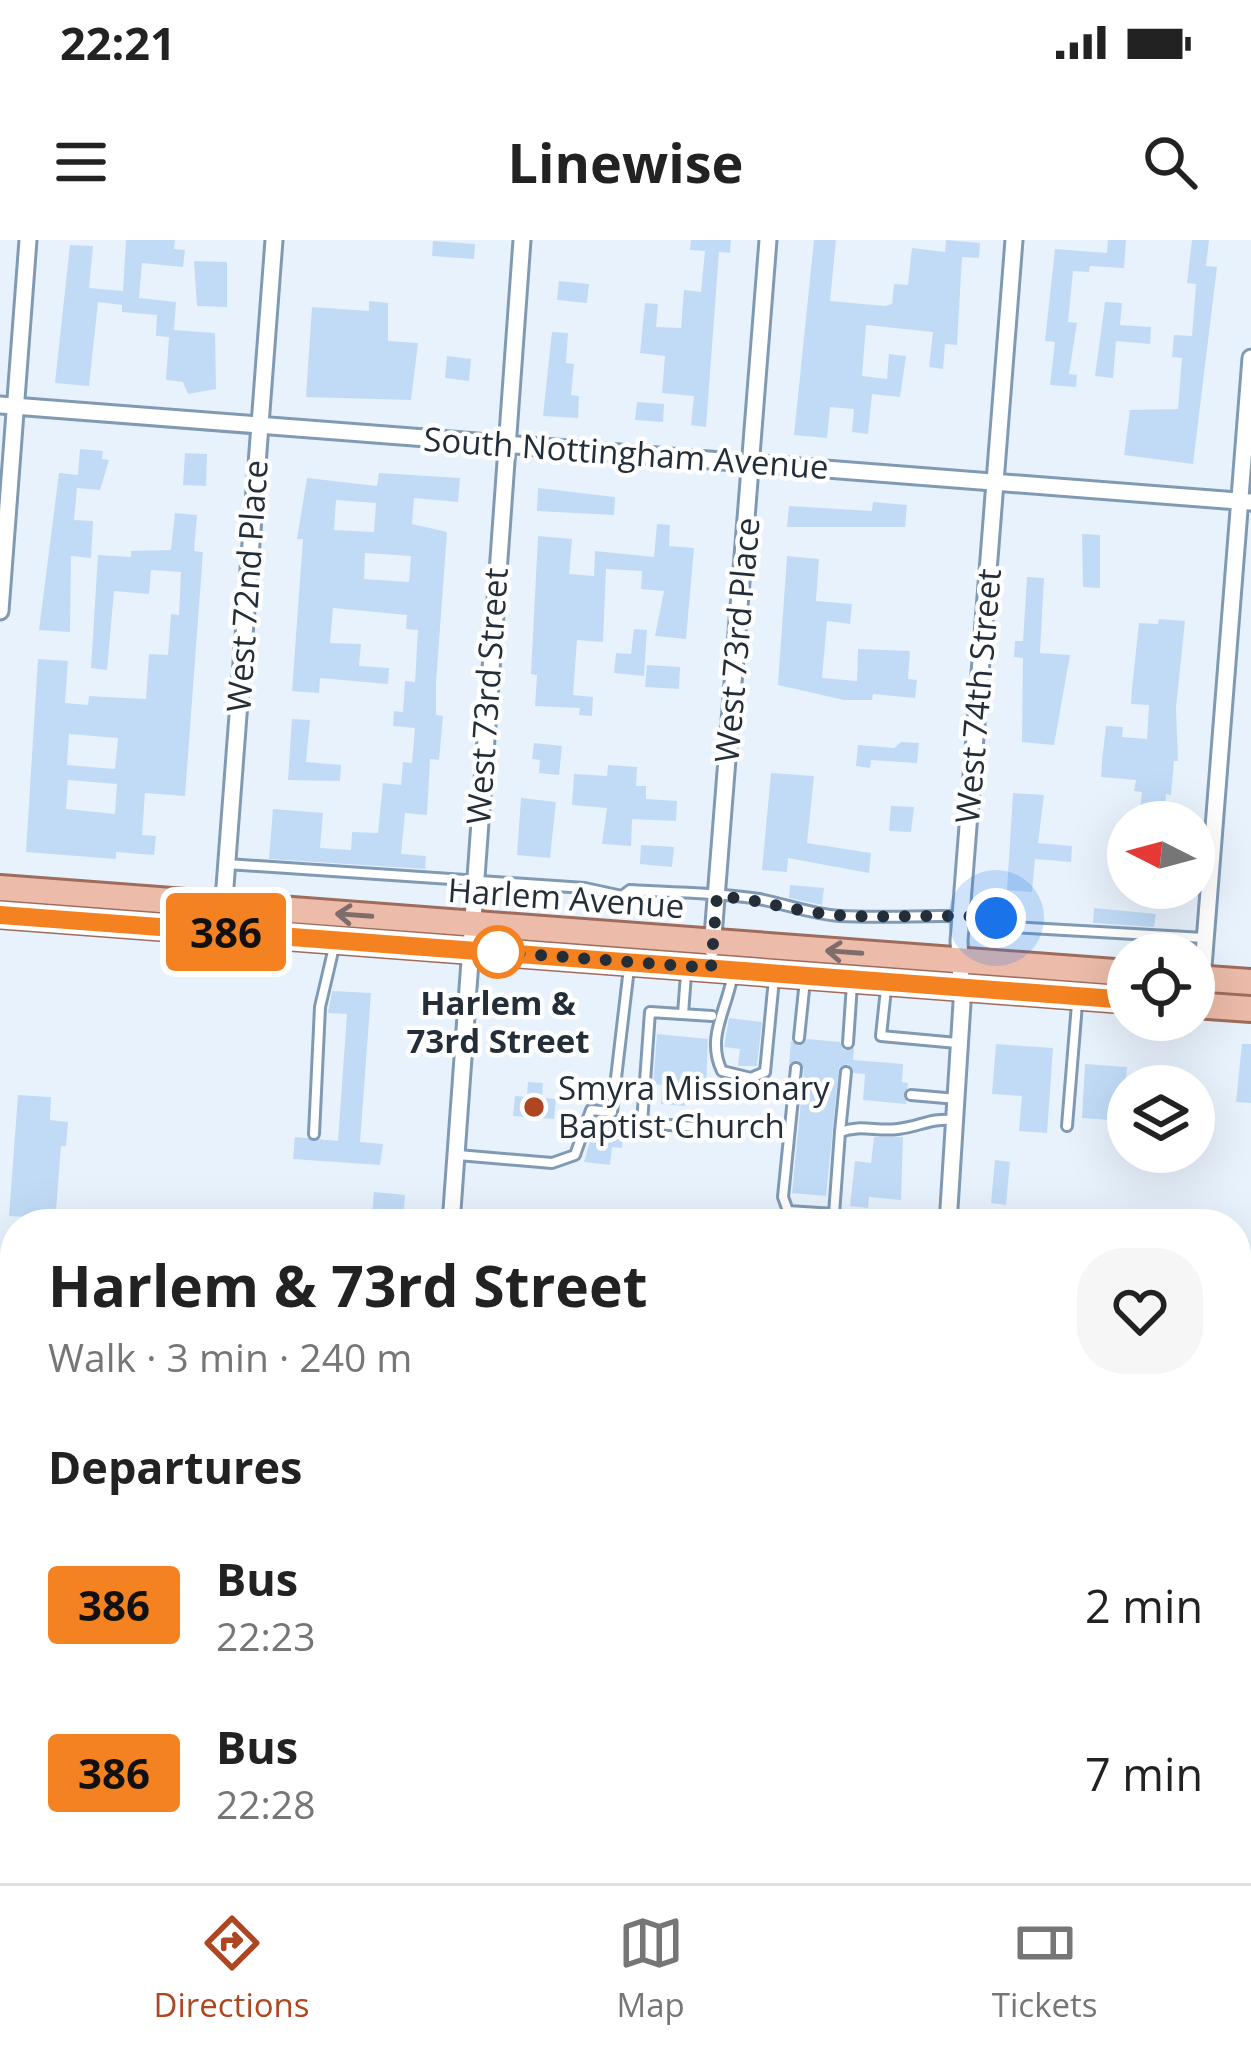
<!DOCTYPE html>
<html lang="en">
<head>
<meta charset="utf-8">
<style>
	:root { --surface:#fff; --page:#f6f6f6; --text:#222; --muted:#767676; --line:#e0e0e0; --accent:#ae4721 }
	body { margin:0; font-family:"Open Sans",sans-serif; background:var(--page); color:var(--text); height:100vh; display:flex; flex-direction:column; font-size:45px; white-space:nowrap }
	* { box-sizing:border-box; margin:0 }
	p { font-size:39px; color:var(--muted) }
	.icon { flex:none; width:66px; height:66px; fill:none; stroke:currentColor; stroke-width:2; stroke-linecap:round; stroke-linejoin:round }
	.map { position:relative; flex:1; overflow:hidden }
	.side { position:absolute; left:0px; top:969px; width:1251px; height:675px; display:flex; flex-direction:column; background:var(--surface); border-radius:48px 48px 0 0; box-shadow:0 12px 48px #0002 }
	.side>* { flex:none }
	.badge { padding:0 24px; border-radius:9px; font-size:42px; line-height:78px }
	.needle { width:78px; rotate:276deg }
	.controls { position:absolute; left:1107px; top:561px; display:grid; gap:24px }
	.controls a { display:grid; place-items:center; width:108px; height:108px; border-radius:50%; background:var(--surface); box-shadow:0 12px 48px #0002; font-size:60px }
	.you { position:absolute; width:60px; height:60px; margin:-30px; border:9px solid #fff; border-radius:50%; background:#1a73e8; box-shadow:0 0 0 18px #1a73e833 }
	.map>.badge { position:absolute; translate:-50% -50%; box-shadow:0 0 0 6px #fff }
	h2 { padding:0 48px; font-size:45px; line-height:108px }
	.round { display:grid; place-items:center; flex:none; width:126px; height:126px; border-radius:48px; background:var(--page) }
	.head { display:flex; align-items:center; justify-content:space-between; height:204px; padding:0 48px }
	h1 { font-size:57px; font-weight:700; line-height:90px }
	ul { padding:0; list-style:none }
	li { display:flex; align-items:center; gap:36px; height:168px; padding:0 48px }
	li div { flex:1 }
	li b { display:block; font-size:45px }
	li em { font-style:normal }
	li .badge { min-width:132px; font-weight:700; text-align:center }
	.status { display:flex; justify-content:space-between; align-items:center; height:84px; padding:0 60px; background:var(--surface); direction:ltr }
	.status svg { height:33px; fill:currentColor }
	header { display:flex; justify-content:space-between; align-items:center; height:156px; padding:0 48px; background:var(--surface); font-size:54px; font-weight:700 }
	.dock { display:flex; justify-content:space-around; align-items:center; height:168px; border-top:3px solid var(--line); background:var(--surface); font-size:33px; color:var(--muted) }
	.dock a { display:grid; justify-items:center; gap:6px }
	.dock .selected { color:var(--accent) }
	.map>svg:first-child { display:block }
	.building { fill:#c1dbf7; fill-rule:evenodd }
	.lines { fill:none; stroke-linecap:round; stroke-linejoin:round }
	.service-casing { stroke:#819ab4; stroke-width:14 }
	.minor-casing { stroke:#819ab4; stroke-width:21 }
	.primary-casing { stroke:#9e6c5d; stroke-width:30 }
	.service { stroke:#fff; stroke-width:8 }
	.minor { stroke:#fff; stroke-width:15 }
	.primary { stroke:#ecbba9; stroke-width:24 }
	.oneway { stroke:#7e6d6b }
	.line-casing { stroke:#fff; stroke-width:27 }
	.line { stroke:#f58220; stroke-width:18 }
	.walk { stroke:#242e39; stroke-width:12; stroke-dasharray:0 21.6 }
	.stop-dot { fill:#fff; stroke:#f58220; stroke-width:6 }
	.poi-dot { fill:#ae4721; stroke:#fefefe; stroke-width:4.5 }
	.labels { text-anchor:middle; stroke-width:9; stroke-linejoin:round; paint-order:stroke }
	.street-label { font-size:33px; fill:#242e39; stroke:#fefefe }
	.stop-label { font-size:33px; font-weight:bold; fill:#242e39; stroke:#fefefe }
	.poi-label { font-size:33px; fill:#242e39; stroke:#fefefe; text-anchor:start }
</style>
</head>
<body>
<div class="status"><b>22:21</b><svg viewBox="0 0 49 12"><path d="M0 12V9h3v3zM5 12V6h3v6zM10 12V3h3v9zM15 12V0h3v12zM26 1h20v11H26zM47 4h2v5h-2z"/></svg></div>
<header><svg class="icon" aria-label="menu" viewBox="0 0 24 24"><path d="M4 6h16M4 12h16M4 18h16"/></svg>Linewise<svg class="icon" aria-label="search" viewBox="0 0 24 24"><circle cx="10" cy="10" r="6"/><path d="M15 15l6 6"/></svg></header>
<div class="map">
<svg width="1251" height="1643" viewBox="0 0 1251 1643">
	<rect width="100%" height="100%" fill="#e8f2fd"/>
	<g class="building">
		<polygon points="126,0 175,0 174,9 185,10 183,27 142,23 139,58 176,62 174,90 215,93 216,149 188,154 183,142 166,140 169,97 156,96 157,75 122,72 122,65 98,62 89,146 55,143 70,5 93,6 89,48 123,51"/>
		<polygon points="691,0 731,0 730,13 719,12 706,187 691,185 694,156 662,153 665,116 640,113 645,63 658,64 656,87 681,88 684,50 701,52 705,11 690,10"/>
		<polygon points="814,0 836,0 830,61 885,66 892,64 894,44 908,45 912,8 945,12 946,0 980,3 979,18 962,17 957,105 945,104 943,129 929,127 933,92 866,85 862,136 887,139 889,114 906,116 900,157 872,154 868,194 852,192 854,169 830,167 827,198 794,195"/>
		<polygon points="1108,0 1126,0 1124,28 1090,26 1089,32 1073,31 1068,82 1077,83 1069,134 1077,135 1076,147 1050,145 1055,102 1045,101 1055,9 1107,13"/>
		<polygon points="1192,0 1209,0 1206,26 1217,27 1193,224 1124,215 1130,170 1178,169 1182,118 1172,117 1174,95 1192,96 1196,44 1187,43"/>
		<polygon points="433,1 475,4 474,19 432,16"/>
		<polygon points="194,21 227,22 227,67 197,66"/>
		<polygon points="559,41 589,44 587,63 557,60"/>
		<polygon points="369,61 388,63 388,101 418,103 411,160 306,157 312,67 369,71"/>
		<polygon points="1105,62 1122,63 1120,85 1151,87 1150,104 1116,101 1113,138 1095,136"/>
		<polygon points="552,92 568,93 566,123 574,124 571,155 579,156 578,178 543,176"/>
		<polygon points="447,116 471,119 469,141 445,138"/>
		<polygon points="637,162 664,164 663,182 635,180"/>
		<polygon points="80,209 103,211 102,219 109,220 100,250 77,248 74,280 93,281 91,318 71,316 70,392 39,390 59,233 78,235"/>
		<polygon points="185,213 207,214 206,246 183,245"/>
		<path d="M379 233 460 238 458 262 414 258 412 284 447 292 436 443V475L443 476 439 520 430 519 427 575 405 573 401 614 426 616 425 629 269 619 273 569 323 573 320 608 351 610 352 592 378 593 383 543 401 545 403 522 412 523 415 488 393 486 394 471 403 472 405 441 415 442 418 390 406 389 407 375 333 368 330 403 361 404 359 426 389 428 388 444 320 438 319 453 292 451 303 299H297L307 238 377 246ZM336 260 376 263 374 292 334 290ZM365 313 411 316 409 342 364 339Z"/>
		<polygon points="538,248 615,257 614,275 537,271"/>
		<polygon points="873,262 907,265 905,287 787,287 789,266 872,271"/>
		<path d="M175 273 197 275 194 311 203 312 185 556 145 553 142 595 156 596 154 615 116 612V619L26 612 38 419 68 421 65 463 88 465 89 456 146 459 149 414 168 415 171 374 179 375 181 332 151 330 149 354 114 351 107 430 91 428 98 315 131 317V311L171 310ZM69 494 118 498 115 529 67 525ZM68 540 117 544 115 574 66 569Z"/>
		<polygon points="657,284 670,285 669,306 694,308 686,399 655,396 664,351 641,349 642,331 606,329 603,402 577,400 573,455 593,457 592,476 579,475 580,468 535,466 537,435 531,434 538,296 572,299 569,334 594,336 595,311 654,317"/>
		<polygon points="1082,294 1100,295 1100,348 1083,347"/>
		<polygon points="787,316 819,319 816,361 852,364 850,384 827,381 822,438 857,441 858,409 910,411 908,439 917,440 915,458 873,454 872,460 844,460 778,445"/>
		<polygon points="1027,337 1044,338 1040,413 1070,415 1054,505 1022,502 1023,418 1014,417 1015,401 1023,401"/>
		<polygon points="1159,379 1185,381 1176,468 1178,521 1174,521 1171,555 1166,554 1164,582 1139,582 1142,552 1134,551 1136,540 1101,537 1102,521 1106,486 1123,487 1122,497 1147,499 1149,465 1131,464 1132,448 1139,383 1158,384"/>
		<polygon points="634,389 647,390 644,436 614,433 616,413 631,414"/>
		<polygon points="647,425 680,427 679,449 645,447"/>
		<polygon points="292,479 310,480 306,522 341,525 340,541 288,540"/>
		<polygon points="901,502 919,503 917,523 871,520 870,528 856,526 858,505 894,508"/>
		<polygon points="534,503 562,506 559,535 539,533 540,520 532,519"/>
		<polygon points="608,525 637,527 636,546 646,546 646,559 677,561 676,581 632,579 631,606 602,604 607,568 572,565 574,534 607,536"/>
		<polygon points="771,533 814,536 807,603 871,613 869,633 788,618 787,632 762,630"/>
		<polygon points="1013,553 1044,555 1038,603 1072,606 1071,622 1035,619 1032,652 1007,650"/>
		<polygon points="521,558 556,562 550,618 517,615"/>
		<polygon points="891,566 914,567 911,592 889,591"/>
		<polygon points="641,605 674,607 672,627 640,624"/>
		<polygon points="790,645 824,648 822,665 789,658"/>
		<polygon points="1094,668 1156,674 1154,687 1093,683"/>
		<polygon points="332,751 371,753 360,902 383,904 380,925 293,919 295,897 338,901 347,774 328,773"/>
		<polygon points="729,778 762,782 757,826 738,826 740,809 724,807"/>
		<polygon points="657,794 708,799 706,849 686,848 685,866 661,864 662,845 653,844"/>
		<polygon points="807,799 840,802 844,810 854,808 853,820 903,824 902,842 908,843 906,864 863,860 865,834 854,833 848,824 839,828 826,956 792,953 804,829 798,820 789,824 791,801 799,806"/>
		<polygon points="996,804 1053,808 1047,893 1019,891 1022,856 992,854"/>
		<polygon points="1242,804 1251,804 1251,863 1236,862"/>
		<polygon points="1085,824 1127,827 1123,881 1082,878"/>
		<polygon points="528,842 543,843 542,858 556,859 554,879 513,876 515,856 527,857"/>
		<polygon points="18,855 51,857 50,880 68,882 66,906 61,906 55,984 25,984 25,977 9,976"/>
		<polygon points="595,883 624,886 622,908 612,907 610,925 584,922"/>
		<polygon points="874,897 903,897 901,960 869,957 868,968 850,966 855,921 871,923"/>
		<polygon points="995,920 1010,922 1006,965 991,963"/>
		<polygon points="374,952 405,955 403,979 372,976"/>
		<polygon points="0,1283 15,1284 15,1386 0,1384"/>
		<polygon points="708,1629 800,1629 799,1643 707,1643"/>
		<polygon points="1060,1629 1126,1629 1125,1643 1059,1643"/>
	</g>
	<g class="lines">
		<g class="service-casing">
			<g id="service">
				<path d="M227 624 585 648 622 656 630 650C672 653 717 652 759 659 786 664 810 674 840 676 893 679 943 673 996 678L995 686 1204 698"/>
				<path d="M732 738C726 771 706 798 722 831L751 838 765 832 774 739"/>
				<polyline points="886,749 881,796 957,803"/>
				<polyline points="683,774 686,734"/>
				<polyline points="799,798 805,740"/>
				<polyline points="848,803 852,744"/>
				<polyline points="796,828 783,957 788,971 834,974 851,981 946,984"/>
				<polyline points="911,855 957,859"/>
				<polyline points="1067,886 1077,764"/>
				<polyline points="697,887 642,883 650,772 712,776"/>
				<polyline points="840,892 846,832"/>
				<polyline points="314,894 320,767 334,707"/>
				<polyline points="458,915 552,923 575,915 591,870 612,872 629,728"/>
				<path d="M834 974 840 892C861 884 877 892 898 889 922 886 929 878 955 880"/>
			</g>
		</g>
		<g class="minor-casing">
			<g id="minor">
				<polyline points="0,165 1251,262"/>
				<polyline points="0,371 28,0"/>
				<polyline points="223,673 274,0"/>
				<polyline points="712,709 768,0"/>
				<polyline points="1200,765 1251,118"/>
				<polyline points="451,984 522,0"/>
				<polyline points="948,984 962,763 959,701 1014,0"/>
				<polyline points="0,1148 15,1150"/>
				<polyline points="1236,1244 1251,1245"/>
				<polyline points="0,1637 81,1643"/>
				<polyline points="400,1643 401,1629"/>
				<polyline points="894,1643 895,1629"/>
			</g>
		</g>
		<g class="primary-casing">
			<g id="primary">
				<polyline points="0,648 1128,733"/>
				<polyline points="0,675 1128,760"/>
				<polyline points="1194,738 1251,742"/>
				<polyline points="1194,765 1251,769"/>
			</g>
		</g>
		<use href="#service" class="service"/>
		<use href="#minor" class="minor"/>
		<use href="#primary" class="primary"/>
	</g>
	<defs><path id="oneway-shaft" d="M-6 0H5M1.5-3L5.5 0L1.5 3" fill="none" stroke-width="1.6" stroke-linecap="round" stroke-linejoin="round" transform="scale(3)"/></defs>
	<g class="oneway">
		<use href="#oneway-shaft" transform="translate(354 675) rotate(-176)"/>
		<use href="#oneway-shaft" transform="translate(844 712) rotate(-176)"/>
	</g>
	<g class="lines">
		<g class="line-casing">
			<polyline id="line" points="0,675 1128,760"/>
		</g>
		<use href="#line" class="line"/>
		<path class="walk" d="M498 712 711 728 717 656C759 659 795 672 837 675 891 679 942 673 996 678"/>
	</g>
	<circle class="stop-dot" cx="498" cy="712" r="24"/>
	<circle class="poi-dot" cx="534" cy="867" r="12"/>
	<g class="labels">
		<g class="street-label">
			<text transform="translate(626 213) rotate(4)" y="12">South Nottingham Avenue</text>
			<text transform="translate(247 346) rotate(-86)" y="12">West 72nd Place</text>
			<text transform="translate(737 400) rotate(-85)" y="12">West 73rd Place</text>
			<text transform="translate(487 456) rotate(-86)" y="12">West 73rd Street</text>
			<text transform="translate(978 456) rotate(-85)" y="12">West 74th Street</text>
			<text transform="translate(566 658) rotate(4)" y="12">Harlem Avenue</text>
		</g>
		<g class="stop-label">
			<text x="498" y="775">Harlem &amp;<tspan x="498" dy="38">73rd Street</tspan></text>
		</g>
		<g class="poi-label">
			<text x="558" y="860">Smyra Missionary<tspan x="558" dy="38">Baptist Church</tspan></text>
		</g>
	</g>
</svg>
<div class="controls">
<a><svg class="needle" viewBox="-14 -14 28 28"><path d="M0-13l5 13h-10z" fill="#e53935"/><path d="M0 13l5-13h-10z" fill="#767676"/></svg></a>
<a><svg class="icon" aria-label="locate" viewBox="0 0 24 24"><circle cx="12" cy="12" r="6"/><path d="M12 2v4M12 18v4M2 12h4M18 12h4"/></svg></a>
<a><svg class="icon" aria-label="layers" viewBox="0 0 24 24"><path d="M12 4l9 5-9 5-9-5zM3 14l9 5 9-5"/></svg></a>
</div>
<div class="you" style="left:996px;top:678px"></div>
<b class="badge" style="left:226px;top:692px;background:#f58220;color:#111">386</b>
<section class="side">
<div class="head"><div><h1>Harlem &amp; 73rd Street</h1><p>Walk · 3 min · 240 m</p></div><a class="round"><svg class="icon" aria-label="heart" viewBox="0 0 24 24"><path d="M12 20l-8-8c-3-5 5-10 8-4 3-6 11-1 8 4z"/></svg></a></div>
<h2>Departures</h2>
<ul>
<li><span class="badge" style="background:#f58220;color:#111">386</span><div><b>Bus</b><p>22:23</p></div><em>2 min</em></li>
<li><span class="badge" style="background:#f58220;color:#111">386</span><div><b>Bus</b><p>22:28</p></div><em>7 min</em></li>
</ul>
</section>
</div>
<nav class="dock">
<a class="selected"><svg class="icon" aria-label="directions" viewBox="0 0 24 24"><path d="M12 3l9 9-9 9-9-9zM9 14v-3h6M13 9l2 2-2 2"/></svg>Directions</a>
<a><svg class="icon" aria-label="map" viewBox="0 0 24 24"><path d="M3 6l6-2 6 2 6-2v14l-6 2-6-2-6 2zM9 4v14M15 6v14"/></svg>Map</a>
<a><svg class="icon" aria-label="tickets" viewBox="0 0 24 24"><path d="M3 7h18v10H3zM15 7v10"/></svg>Tickets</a>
</nav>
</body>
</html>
